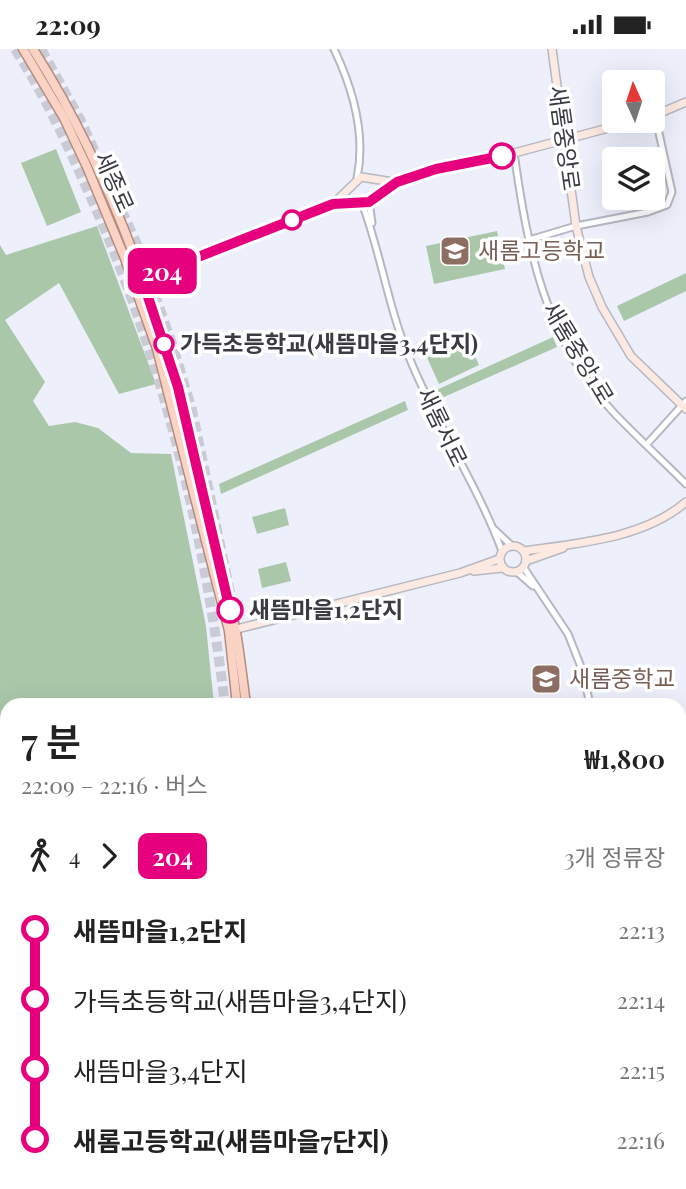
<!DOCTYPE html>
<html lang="ko">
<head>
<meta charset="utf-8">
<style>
	:root { --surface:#fff; --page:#f2f2f2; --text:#222; --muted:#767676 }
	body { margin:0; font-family:"Playfair Display","Noto Sans KR",serif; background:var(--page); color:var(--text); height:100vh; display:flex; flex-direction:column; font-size:26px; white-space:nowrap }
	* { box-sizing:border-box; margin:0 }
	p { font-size:23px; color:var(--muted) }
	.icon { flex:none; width:38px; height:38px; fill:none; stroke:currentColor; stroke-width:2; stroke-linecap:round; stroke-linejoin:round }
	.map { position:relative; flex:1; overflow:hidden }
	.details { position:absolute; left:0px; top:649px; width:686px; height:492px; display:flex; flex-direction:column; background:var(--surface); border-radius:21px 21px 0 0; box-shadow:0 7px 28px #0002 }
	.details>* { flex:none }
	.badge { padding:0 14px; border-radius:10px; font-size:24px; line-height:46px }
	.needle { width:46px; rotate:357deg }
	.tools { position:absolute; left:602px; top:21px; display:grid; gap:14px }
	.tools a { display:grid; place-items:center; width:63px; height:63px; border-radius:7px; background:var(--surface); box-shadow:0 7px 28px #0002; font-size:35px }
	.map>.badge { position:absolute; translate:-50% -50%; box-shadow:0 0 0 4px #fff }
	.legs { display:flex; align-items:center; gap:10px; height:77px; padding:0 21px; font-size:23px }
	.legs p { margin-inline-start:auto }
	.summary { display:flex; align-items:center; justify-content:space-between; height:119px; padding:0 21px }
	h1 { font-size:38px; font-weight:600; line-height:52px }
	ul { padding:0 21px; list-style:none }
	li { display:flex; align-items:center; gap:24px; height:70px; font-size:26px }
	li i { display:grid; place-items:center; width:10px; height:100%; margin:0 9px; background:currentColor }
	li i::after { content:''; width:18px; height:18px; margin:-9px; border:5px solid; border-radius:50%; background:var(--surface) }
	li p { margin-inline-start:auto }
	li:first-child i { background:linear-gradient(#0000 50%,currentColor 0) }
	li:last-child i { background:linear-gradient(currentColor 50%,#0000 0) }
	.status { display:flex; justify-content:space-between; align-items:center; height:49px; padding:0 35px; background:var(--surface); direction:ltr }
	.status svg { height:19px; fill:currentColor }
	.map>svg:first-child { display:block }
	.green { fill:#abc7aa }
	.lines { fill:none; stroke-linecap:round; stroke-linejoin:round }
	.highway-tunnel { stroke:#c9ccd6; stroke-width:10; stroke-dasharray:10 5; stroke-linecap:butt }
	.street-casing { stroke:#b5b8c2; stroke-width:9 }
	.secondary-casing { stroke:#b5b8c2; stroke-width:10 }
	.primary-casing { stroke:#b58b7d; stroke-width:11 }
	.highway-casing { stroke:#b58b7d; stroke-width:13 }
	.street { stroke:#fff; stroke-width:5 }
	.secondary { stroke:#fce9e2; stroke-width:7 }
	.primary { stroke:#fad3c5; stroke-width:8 }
	.highway { stroke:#f6b69e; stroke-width:10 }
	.line-1-casing { stroke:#fff; stroke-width:16 }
	.line-1 { stroke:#e6007e; stroke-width:10 }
	.stop-1-dot { fill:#fff; stroke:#e6007e; stroke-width:3.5 }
	.labels { text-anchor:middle; stroke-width:7; stroke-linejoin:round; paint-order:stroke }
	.street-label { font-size:23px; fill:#3b3c41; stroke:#fff }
	.education-label { font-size:23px; fill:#785e54; stroke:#fff; text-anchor:start }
	.stop-label { font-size:23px; font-weight:bold; fill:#3b3c41; stroke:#fff; text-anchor:start }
</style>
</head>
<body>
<div class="status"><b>22:09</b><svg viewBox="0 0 49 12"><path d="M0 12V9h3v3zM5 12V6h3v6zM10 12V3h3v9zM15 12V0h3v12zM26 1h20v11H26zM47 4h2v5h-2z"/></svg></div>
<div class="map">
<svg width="686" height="1140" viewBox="0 0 686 1140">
	<rect width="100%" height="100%" fill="#edf0fb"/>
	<g class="green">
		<polygon points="56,100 81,163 47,177 21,114"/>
		<polygon points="97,177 156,335 119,345 59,234 5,271 45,333 33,352 49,377 75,373 98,379 131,404 171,405 206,577 214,656 7,656 7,912 0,904 0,196 6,206"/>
		<polygon points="497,182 505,220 434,235 426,197"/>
		<polygon points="686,224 686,242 624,272 617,257"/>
		<polygon points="464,284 479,316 439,335 424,302"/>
		<polygon points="553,288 557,298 435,352 432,343"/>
		<polygon points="405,352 408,361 221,445 219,435"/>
		<polygon points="285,459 289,476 257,485 252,468"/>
		<polygon points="286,513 291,532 262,539 258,520"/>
		<polygon points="686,804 686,894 679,900 679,808"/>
		<polygon points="0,1043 7,1051 7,1134 89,1134 94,1140 0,1140"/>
	</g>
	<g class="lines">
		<g class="highway-tunnel">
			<path d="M15 0C42 42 63 86 83 131 160 298 203 474 225 656"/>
			<polyline points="41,0 81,72 140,202 174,301 192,361 236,572"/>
		</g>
		<g class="street-casing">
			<g id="street">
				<path d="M334 0C353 40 366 86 357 129"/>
				<path d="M514 104C528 201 544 289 614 364 637 388 662 411 686 435"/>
				<polyline points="369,153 372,174"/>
				<path d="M362 154C381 205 388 258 409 308 436 375 477 435 502 502"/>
				<polyline points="529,191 576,177 648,163 667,156 672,143 655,66"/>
				<polyline points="647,395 686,352"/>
				<polyline points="495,481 512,497"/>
				<polyline points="524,519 568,585 583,623 590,656"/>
				<polyline points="517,523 533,537"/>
				<polyline points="384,1140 392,1134"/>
			</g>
		</g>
		<g class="secondary-casing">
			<g id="secondary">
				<polyline points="552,0 576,177 589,228 602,258 631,307 686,360"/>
				<polyline points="653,67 686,53"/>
				<polyline points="334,154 361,128 393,133"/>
				<polyline points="137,232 333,155 369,153 397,133 436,120 514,104 635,72"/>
				<circle cx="513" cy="510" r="13"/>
				<path d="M524 502C578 494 643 490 686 453"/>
				<polyline points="526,512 563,499"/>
				<polyline points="474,522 502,519"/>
				<polyline points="233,581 460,524 499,510"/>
				<polyline points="679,696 686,693"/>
				<polyline points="679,706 686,703"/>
				<polyline points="679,790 686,788"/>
				<polyline points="679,799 686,797"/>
				<polyline points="657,1134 662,1140"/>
				<polyline points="667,1134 672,1140"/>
			</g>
		</g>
		<g class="primary-casing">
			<g id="primary">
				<polyline points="23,0 64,69 87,118 124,207 157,300 229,582 237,656"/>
				<path d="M33 0C131 154 181 333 218 511 223 535 231 559 236 583 240 607 243 632 246 656"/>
			</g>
		</g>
		<g class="highway-casing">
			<g id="highway">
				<polyline points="0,972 7,979"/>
				<polyline points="0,985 7,993"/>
				<polyline points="132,1134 137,1140"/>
				<polyline points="145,1134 149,1140"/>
				<polyline points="274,1134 276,1140"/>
				<polyline points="289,1134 291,1140"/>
				<polyline points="308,1134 310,1140"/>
				<polyline points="318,1134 321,1140"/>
			</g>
		</g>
		<use href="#street" class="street"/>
		<use href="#secondary" class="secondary"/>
		<use href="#primary" class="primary"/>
		<use href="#highway" class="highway"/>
	</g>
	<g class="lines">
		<g class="line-1-casing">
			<polyline id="line-1" points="230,561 178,338 142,230 333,155 369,153 397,133 436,120 502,107"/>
		</g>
		<use href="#line-1" class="line-1"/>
	</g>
	<defs>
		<g id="school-square" transform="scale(1.575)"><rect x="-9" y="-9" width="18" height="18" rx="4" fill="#8d6e63" stroke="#fff"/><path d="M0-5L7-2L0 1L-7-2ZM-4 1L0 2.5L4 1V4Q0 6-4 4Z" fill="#fff"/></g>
	</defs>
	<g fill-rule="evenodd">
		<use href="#school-square" x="455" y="202"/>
		<use href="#school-square" x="546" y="630"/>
	</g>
	<g class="stop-1-dot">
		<circle cx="502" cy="107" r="12"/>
		<circle cx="292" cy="171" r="9"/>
		<circle cx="164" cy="295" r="9"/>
		<circle cx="230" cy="561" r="12"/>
	</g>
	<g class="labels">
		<g class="street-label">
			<text transform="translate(564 89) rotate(82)" y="8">새롬중앙로</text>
			<text transform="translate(114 133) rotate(66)" y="8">세종로</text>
			<text transform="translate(578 304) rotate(59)" y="8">새롬중앙1로</text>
			<text transform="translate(442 378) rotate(64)" y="8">새롬서로</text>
		</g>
		<g class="education-label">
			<text x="478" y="210">새롬고등학교</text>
			<text x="569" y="638">새롬중학교</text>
		</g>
		<g class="stop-label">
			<text x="180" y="303">가득초등학교(새뜸마을3,4단지)</text>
			<text x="249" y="569">새뜸마을1,2단지</text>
		</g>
	</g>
</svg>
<div class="tools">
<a><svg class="needle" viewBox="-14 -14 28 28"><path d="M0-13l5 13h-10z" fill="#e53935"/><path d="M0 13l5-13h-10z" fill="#767676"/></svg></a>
<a><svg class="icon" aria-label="layers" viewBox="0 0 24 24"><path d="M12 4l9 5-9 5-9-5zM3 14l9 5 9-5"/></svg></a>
</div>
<b class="badge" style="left:162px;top:222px;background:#e6007e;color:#fff">204</b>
<section class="details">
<div class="summary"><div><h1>7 분</h1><p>22:09 – 22:16 · 버스</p></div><b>₩1,800</b></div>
<div class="legs"><svg class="icon" aria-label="walk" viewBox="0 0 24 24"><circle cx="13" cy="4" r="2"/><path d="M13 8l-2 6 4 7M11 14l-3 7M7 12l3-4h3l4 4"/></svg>4<svg class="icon" aria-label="forward" viewBox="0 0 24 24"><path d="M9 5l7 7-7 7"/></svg><b class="badge" style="background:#e6007e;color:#fff">204</b><p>3개 정류장</p></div>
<ul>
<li><i style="color:#e6007e"></i><b>새뜸마을1,2단지</b><p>22:13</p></li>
<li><i style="color:#e6007e"></i><span>가득초등학교(새뜸마을3,4단지)</span><p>22:14</p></li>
<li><i style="color:#e6007e"></i><span>새뜸마을3,4단지</span><p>22:15</p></li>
<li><i style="color:#e6007e"></i><b>새롬고등학교(새뜸마을7단지)</b><p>22:16</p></li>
</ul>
</section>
</div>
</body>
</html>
